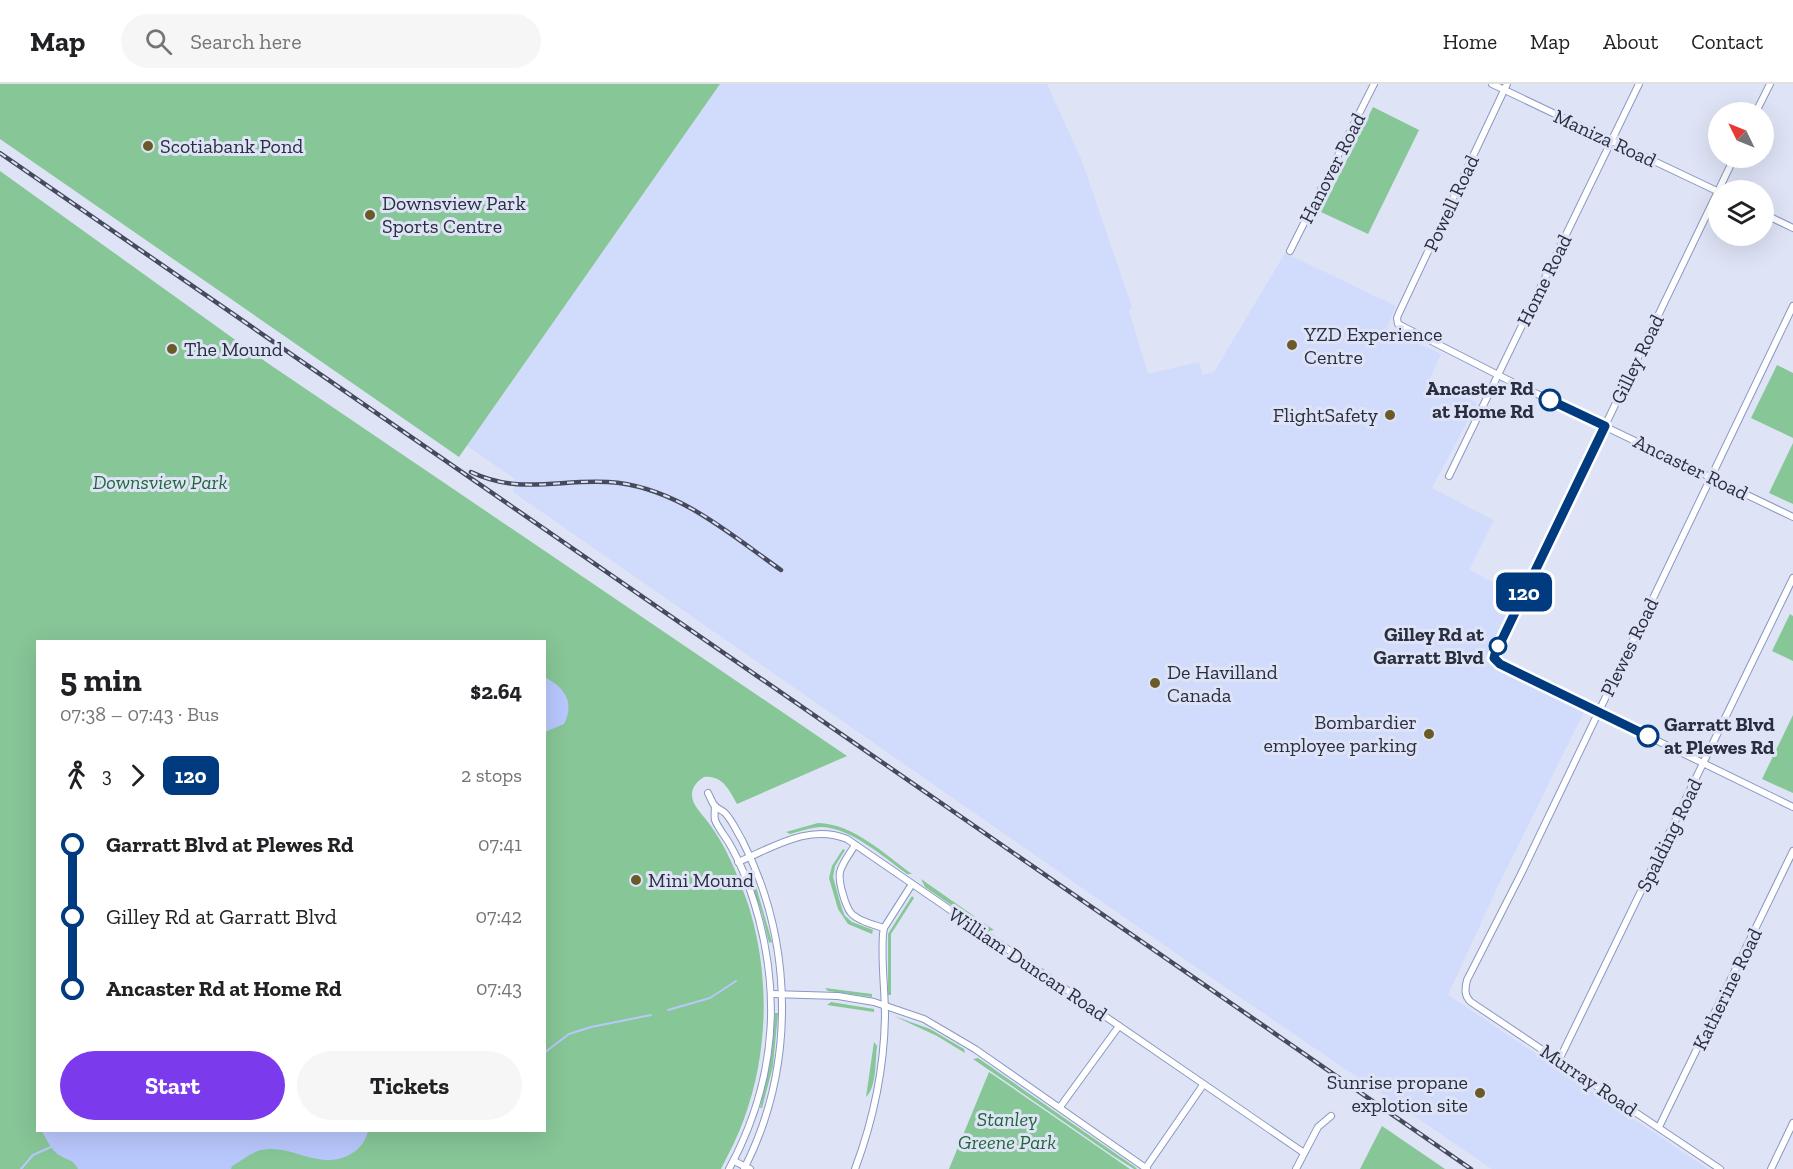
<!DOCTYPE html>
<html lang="en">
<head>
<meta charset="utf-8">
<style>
	:root { --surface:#fff; --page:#f6f6f6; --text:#202124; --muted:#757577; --line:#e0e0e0; --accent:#7c3aed }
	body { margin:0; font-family:"Zilla Slab",serif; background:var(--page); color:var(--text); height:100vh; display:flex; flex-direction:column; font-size:22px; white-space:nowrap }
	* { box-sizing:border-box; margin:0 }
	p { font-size:20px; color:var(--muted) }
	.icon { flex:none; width:33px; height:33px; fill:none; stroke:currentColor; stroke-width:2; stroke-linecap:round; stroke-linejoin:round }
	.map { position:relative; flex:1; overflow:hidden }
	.details { position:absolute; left:36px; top:556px; width:510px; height:492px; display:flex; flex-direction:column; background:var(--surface); border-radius:0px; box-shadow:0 6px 24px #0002 }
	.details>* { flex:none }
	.badge { padding:0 12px; border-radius:9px; font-size:21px; line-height:39px }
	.needle { width:39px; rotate:313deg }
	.tools { position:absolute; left:1708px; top:18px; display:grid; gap:12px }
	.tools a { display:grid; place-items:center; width:66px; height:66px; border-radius:50%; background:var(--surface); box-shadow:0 6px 24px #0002; font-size:30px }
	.map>.badge { position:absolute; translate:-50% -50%; box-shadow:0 0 0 3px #fff }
	.legs { display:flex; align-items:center; gap:9px; height:66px; padding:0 24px; font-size:20px }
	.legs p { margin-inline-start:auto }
	.head { display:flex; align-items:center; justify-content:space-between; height:102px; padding:0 24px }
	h1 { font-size:33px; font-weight:700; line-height:45px }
	.cta { display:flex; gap:12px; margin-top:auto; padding:12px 24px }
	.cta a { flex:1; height:69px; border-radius:36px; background:var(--accent); color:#fff; font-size:24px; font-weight:700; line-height:69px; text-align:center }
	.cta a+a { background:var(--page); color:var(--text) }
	ul { padding:0 24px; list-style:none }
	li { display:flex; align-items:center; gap:21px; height:72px; font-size:22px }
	li i { display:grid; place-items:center; width:9px; height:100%; margin:0 8px; background:currentColor }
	li i::after { content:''; width:15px; height:15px; margin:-8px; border:4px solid; border-radius:50%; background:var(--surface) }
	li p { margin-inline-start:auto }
	li:first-child i { background:linear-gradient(#0000 50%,currentColor 0) }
	li:last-child i { background:linear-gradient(currentColor 50%,#0000 0) }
	header { display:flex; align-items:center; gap:36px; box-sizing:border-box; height:84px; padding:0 30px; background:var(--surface); border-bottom:2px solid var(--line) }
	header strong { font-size:28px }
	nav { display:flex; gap:33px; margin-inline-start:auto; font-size:21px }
	.search { width:420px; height:54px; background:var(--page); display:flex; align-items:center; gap:15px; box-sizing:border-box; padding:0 21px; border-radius:33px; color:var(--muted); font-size:22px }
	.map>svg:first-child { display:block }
	.built { fill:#d1dbfb }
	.green { fill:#87c697; fill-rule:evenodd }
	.water { fill:#b8c7fc }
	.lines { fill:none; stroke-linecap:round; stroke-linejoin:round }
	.stream { stroke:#b8c7fc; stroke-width:2 }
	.minor-casing { stroke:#8a97c3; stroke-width:8 }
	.minor { stroke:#fff; stroke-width:6 }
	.rail-casing { stroke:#454a5c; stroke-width:4.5 }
	.rail { stroke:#dee4f6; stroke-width:2; stroke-dasharray:7; stroke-linecap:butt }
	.line-1-casing { stroke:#fff; stroke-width:14 }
	.line-1 { stroke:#003b80; stroke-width:9 }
	.poi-dot { fill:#6a5a27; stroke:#dee4f6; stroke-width:2 }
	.stop-1-dot { fill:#fff; stroke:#003b80; stroke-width:3 }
	.labels { text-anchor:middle; stroke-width:6; stroke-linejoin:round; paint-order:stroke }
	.street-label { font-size:20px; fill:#292e40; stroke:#dee4f6 }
	.poi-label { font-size:20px; fill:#292e40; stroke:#dee4f6; text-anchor:start }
	.stop-label { font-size:20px; font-weight:bold; fill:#292e40; stroke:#dee4f6; text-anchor:end }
	.park-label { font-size:20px; font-style:italic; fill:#216639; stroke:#dee4f6 }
</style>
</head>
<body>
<header>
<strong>Map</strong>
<div class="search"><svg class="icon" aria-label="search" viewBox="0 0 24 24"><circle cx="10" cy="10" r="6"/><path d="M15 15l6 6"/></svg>Search here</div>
<nav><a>Home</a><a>Map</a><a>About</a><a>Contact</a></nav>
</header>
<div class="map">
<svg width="1793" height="1085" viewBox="0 0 1793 1085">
	<rect width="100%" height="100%" fill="#dee4f6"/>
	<polygon class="built" points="720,0 1047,0 1082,77 1132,223 1129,227 1148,290 1199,278 1203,291 1214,288 1285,169 1396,222 1387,244 1441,270 1429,296 1477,319 1432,404 1494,436 1469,486 1516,510 1484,576 1585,626 1498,802 1448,911 1708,1085 1492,1085 1203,888 513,408 515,395 467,362"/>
	<g class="green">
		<polygon points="0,0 720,0 459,373 0,55"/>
		<polygon points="1373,23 1419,46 1368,150 1321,128"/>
		<path d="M0 87 269 280 847 672 737 720C729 706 723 691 704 693 698 697 692 702 692 711 692 721 702 730 708 738 726 762 738 791 748 820 770 889 769 967 744 1035 738 1052 729 1069 721 1085H0ZM38 558H544V1047H38Z"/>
		<polygon points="1777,281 1793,289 1793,354 1751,334"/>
		<polygon points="1793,359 1793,420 1769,409"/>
		<polygon points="1790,530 1793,532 1793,577 1772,567"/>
		<polygon points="1793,631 1793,709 1762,695"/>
		<path d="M818 739C854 740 884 770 912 790H907C885 774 851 744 822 743 811 743 801 747 790 750L786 748Z"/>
		<polygon points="843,765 845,766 835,782 833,793 842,825 845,832 852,838 873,846 872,850 848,840 838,825 829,794 832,782"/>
		<polygon points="753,792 772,858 769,859 762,830 749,793"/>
		<polygon points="921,795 994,846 989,847 925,803"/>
		<polygon points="912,812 914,814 891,850 891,911 888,911 888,850"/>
		<polygon points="825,904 872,910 872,913 828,907"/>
		<polygon points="831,918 874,925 874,928 827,921"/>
		<polygon points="775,929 778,929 773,982 762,1024 760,1024 772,965"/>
		<polygon points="894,932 930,945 964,965 965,969 937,952"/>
		<path d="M874 958 877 962C875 976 877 1003 866 1013Z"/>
		<polygon points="978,974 1135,1083 1137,1085 1134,1085 1112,1071 973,975"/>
		<polygon points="989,988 995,992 1130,1085 949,1085"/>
		<polygon points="1382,1042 1445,1085 1360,1085"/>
	</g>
	<g class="water">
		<path d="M544 593C565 603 575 619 564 640L545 648Z"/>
		<path d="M42 1047H368C364 1066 345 1077 326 1076 304 1075 284 1061 261 1066 252 1068 241 1077 232 1082L231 1085H78C72 1074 68 1077 59 1071 52 1067 46 1055 42 1047Z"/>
	</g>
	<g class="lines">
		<g class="stream">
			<polyline points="668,926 710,914 736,897"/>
			<polyline points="544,969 569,950 591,943 651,931"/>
			<polyline points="21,1085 33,1071 51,1063"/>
		</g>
		<g class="minor-casing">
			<g id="minor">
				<polyline points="1492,0 1719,108"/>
				<polyline points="1507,0 1399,229 1397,234 1398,240 1506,295 1793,433"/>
				<polyline points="1756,28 1770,0"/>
				<polyline points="1734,74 1495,570 1494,574 1500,580 1793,723"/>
				<polyline points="1764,130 1793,144"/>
				<polyline points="1290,167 1374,0"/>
				<polyline points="1449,392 1639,0"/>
				<path d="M708 709C710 713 712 718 714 721 717 725 722 726 725 729 732 736 737 748 742 756 794 858 796 983 744 1085"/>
				<path d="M715 722C715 726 714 732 715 736 718 744 725 752 729 759 736 771 742 784 747 797 783 896 780 991 729 1085"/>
				<path d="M855 761C840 785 835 786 844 814 846 820 848 827 853 831 861 838 874 841 884 844"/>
				<path d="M738 778C772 764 809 739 847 755L1304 1069"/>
				<polyline points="772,910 838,912 874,918 924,935 975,965 1147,1085"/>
				<polyline points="1559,976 1793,494"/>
				<polyline points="1060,1023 1119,942"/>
				<polyline points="1659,1043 1793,767"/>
				<polyline points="734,1077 750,1085"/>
				<path d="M855 1085C873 1037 884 985 885 933 885 905 881 878 883 850L884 844 912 800"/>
				<polyline points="1145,1085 1203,1001"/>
				<polyline points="1296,1085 1318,1043 1331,1032"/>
				<path d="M1720 1085 1471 918C1464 912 1465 904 1467 896L1521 790 1793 222"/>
				<polyline points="1771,1085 1793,1039"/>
			</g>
		</g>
		<use href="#minor" class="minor"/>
		<g class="rail-casing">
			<g id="rail">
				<polyline points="0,69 1471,1085"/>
				<path d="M471 388C519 411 559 395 608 398 676 402 728 449 781 486"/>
			</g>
		</g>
		<use href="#rail" class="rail"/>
	</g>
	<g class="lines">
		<g class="line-1-casing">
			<polyline id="line-1" points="1550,316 1605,342 1495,570 1494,574 1500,580 1648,652"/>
		</g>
		<use href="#line-1" class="line-1"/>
	</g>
	<g class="poi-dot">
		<circle cx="148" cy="62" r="6"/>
		<circle cx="370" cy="131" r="6"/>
		<circle cx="1292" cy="261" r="6"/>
		<circle cx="172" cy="265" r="6"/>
		<circle cx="1390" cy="331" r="6"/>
		<circle cx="1155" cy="599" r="6"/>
		<circle cx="1429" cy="650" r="6"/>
		<circle cx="636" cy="796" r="6"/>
		<circle cx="1480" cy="1009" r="6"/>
	</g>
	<g class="stop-1-dot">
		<circle cx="1550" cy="316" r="10"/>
		<circle cx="1498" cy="562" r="8"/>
		<circle cx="1648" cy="652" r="10"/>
	</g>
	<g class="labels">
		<g class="street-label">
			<text transform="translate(1605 54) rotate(25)" y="7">Maniza Road</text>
			<text transform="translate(1332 84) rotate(-63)" y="7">Hanover Road</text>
			<text transform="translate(1451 119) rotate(-65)" y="7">Powell Road</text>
			<text transform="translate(1544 196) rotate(-64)" y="7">Home Road</text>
			<text transform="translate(1637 275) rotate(-64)" y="7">Gilley Road</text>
			<text transform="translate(1691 383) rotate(26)" y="7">Ancaster Road</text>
			<text transform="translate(1629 563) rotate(-64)" y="7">Plewes Road</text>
			<text transform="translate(1669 751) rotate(-64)" y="7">Spalding Road</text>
			<text transform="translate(1028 880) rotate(34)" y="7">William Duncan Road</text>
			<text transform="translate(1727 905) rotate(-64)" y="7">Katherine Road</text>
			<text transform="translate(1589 996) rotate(34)" y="7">Murray Road</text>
		</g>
		<g class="poi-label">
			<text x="160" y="69">Scotiabank Pond</text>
			<text x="382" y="126">Downsview Park<tspan x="382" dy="23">Sports Centre</tspan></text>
			<text x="1304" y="257">YZD Experience<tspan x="1304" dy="23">Centre</tspan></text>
			<text x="184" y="272">The Mound</text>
			<text x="1378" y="338" text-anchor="end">FlightSafety</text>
			<text x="1167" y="595">De Havilland<tspan x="1167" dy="23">Canada</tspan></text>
			<text x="1417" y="645" text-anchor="end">Bombardier<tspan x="1417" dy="23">employee parking</tspan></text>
			<text x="648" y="803">Mini Mound</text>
			<text x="1468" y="1005" text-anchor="end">Sunrise propane<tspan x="1468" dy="23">explotion site</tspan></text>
		</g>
		<g class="stop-label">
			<text x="1534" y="311">Ancaster Rd<tspan x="1534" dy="23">at Home Rd</tspan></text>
			<text x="1484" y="557">Gilley Rd at<tspan x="1484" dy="23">Garratt Blvd</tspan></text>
			<text x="1664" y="647" text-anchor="start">Garratt Blvd<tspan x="1664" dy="23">at Plewes Rd</tspan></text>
		</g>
		<g class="park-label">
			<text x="160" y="405">Downsview Park</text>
			<text x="1007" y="1042">Stanley<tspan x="1007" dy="23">Greene Park</tspan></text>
		</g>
	</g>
</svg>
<div class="tools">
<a><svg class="needle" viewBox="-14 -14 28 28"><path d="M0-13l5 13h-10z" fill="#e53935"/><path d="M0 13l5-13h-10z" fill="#757577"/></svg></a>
<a><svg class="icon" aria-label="layers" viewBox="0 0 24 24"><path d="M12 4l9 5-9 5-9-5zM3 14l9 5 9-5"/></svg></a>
</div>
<b class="badge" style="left:1524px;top:508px;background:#003b80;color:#fff">120</b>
<section class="details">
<div class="head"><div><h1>5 min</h1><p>07:38 – 07:43 · Bus</p></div><b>$2.64</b></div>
<div class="legs"><svg class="icon" aria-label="walk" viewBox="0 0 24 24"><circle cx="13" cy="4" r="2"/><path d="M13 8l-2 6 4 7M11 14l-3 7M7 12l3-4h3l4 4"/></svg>3<svg class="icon" aria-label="forward" viewBox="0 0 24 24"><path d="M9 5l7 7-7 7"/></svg><b class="badge" style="background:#003b80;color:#fff">120</b><p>2 stops</p></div>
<ul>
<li><i style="color:#003b80"></i><b>Garratt Blvd at Plewes Rd</b><p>07:41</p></li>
<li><i style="color:#003b80"></i><span>Gilley Rd at Garratt Blvd</span><p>07:42</p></li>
<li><i style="color:#003b80"></i><b>Ancaster Rd at Home Rd</b><p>07:43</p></li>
</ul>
<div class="cta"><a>Start</a><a>Tickets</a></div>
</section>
</div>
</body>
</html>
